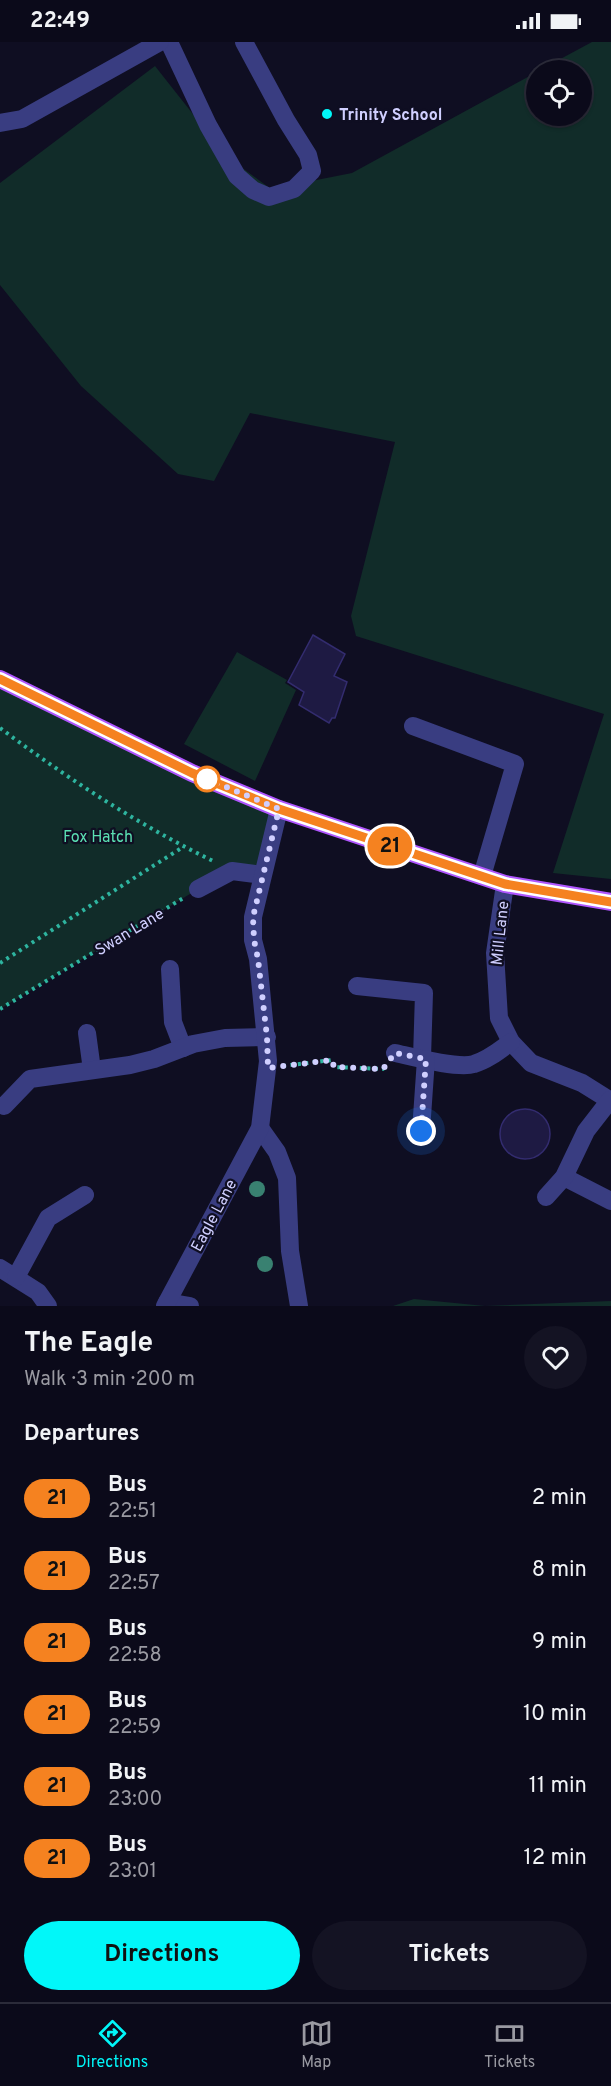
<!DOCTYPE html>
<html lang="en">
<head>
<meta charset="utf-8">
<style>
	:root { --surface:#0b0a1a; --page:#141323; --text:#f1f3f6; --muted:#9a9aa2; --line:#2b2b39; --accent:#01f7f9 }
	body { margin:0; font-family:Overpass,sans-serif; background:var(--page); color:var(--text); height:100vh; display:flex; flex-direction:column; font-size:22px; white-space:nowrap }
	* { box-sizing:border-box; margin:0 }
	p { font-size:20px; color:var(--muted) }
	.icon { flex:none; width:33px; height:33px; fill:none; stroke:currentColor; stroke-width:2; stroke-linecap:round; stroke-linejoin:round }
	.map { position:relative; height:1264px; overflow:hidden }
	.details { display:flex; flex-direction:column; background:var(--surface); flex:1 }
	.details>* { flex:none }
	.badge { padding:0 12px; border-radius:20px; font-size:21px; line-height:39px }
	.controls { position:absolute; left:526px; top:18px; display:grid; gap:12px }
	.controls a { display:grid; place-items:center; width:66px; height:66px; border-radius:50%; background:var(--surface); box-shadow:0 2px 4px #0004,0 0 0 2px var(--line); font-size:30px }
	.you { position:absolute; width:30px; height:30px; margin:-15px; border:4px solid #fff; border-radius:50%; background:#1a73e8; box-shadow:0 0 0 9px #1a73e833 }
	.map>.badge { position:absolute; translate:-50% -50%; box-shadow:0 0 0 3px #fff }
	h2 { padding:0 24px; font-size:22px; line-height:54px }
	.round { display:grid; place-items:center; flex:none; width:63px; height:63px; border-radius:32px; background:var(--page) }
	.head { display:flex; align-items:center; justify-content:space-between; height:102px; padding:0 24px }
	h1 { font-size:28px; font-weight:700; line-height:45px }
	.primary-button { display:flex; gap:12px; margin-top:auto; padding:12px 24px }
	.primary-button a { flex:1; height:69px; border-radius:36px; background:var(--accent); color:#111; font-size:24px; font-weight:700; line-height:69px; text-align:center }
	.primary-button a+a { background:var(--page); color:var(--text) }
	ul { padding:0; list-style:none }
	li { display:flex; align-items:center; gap:18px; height:72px; padding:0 24px }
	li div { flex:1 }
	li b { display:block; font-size:22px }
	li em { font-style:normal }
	li .badge { min-width:66px; font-weight:700; text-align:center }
	.status { display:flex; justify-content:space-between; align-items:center; height:42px; padding:0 30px; background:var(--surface); direction:ltr }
	.status svg { height:16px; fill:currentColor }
	.tab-bar { display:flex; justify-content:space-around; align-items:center; height:84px; border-top:2px solid var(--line); background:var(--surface); font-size:16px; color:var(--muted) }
	.tab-bar a { display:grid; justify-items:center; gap:3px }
	.tab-bar .active { color:var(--accent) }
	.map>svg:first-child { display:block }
	.green { fill:#112c29 }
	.building { fill:#1e1a43; stroke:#332c6f; stroke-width:1.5 }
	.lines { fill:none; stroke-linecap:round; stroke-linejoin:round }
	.path { stroke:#2eb49f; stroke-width:4; stroke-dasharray:3 4.5; stroke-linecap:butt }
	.minor { stroke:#393d81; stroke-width:18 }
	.major { stroke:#b056fe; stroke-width:18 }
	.tree { fill:#398171 }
	.line-casing { stroke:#fff; stroke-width:14 }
	.line { stroke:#f58220; stroke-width:9 }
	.walk { stroke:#d0cfff; stroke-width:6; stroke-dasharray:0 10.8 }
	.poi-dot { fill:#01f7f9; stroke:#0f0e22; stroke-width:2 }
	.stop-dot { fill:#fff; stroke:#f58220; stroke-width:3 }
	.labels { text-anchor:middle; stroke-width:4.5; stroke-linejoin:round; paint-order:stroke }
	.poi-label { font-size:16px; font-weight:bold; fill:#d0cfff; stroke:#0f0e22; text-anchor:start }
	.park-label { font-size:16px; fill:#5bdfb2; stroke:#0f0e22 }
	.street-label { font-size:16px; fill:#d0cfff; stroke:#0f0e22 }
</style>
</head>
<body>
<div class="status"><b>22:49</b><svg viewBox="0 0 49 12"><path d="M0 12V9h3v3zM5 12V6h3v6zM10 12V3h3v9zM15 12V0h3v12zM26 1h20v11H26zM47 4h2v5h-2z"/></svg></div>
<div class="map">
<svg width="611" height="1264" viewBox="0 0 611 1264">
	<rect width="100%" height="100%" fill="#0f0e22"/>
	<g class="green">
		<polygon points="592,0 611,0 611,837 553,831 604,672 356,594 351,574 395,400 250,371 214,439 178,432 81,344 0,243 0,141 155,24 226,114 271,147 352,131 537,30 537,74 582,74 582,28 540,28"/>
		<polygon points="237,610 287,638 285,641 296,648 255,739 184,702"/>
		<polygon points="0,637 279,767 262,833 218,835 0,967"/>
		<polygon points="414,1257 485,1264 611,1259 611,1264 393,1264"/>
	</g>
	<g class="building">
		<polygon points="313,593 345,612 334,634 347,640 335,676 332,676 329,681 299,663 304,650 288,640"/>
		<circle cx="525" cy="1092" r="25"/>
	</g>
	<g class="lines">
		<g class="path">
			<path d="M0 686C67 736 137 782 213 819"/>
			<polyline points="0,921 183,805"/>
			<polyline points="0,967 185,855"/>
			<polyline points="283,1024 332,1018 334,1025 383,1027 385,1024"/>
		</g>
		<g class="minor">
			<polyline points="169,0 208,83 237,134 253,148 269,155 294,147 312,129 308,113 286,78 244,0"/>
			<polyline points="0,81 22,77 160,0"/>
			<polyline points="413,684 515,722 482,834"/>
			<polyline points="505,842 495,911 499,976 511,1000 531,1021 582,1041 611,1059"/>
			<polyline points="198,847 232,829 262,833"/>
			<polyline points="170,927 173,980 183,1006"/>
			<polyline points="357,944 424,951 422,1016"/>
			<polyline points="87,991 92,1028"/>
			<path d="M395 1011C413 1015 458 1027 474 1022 488 1018 500 1008 511 1000"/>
			<polyline points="4,1064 30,1037 130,1023 154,1017 193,1002 225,996 267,995"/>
			<polyline points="260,1086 277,1110 287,1136 290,1209 299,1264"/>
			<polyline points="421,1089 426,1017"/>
			<polyline points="564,1135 611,1159"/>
			<polyline points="546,1155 564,1135 586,1089 610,1058"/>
			<polyline points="0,1226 38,1250 48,1264"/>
			<polyline points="16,1235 48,1176 85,1153"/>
			<polyline points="167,1260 190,1264"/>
			<polyline points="165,1264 260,1086 268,1019 258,917 253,898 253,875 279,767"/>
		</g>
		<polyline class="major" points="0,637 192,731 279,767 505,842 611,860"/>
	</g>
	<g class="tree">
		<circle cx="257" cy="1147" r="8"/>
		<circle cx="265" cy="1222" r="8"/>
	</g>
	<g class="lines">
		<g class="line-casing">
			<polyline id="line" points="0,637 192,731 279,767 505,842 611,860"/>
		</g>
		<use href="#line" class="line"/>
		<polyline class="walk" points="207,737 279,767 253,875 254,898 258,917 267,995 268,1026 332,1018 334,1025 383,1027 395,1011 426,1017 421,1089"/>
	</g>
	<circle class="poi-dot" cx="327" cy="72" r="6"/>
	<circle class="stop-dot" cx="207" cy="737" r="12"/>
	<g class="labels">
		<g class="poi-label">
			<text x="339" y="78">Trinity School</text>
		</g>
		<g class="park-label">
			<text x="98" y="800">Fox Hatch</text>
		</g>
		<g class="street-label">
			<text transform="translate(129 889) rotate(-31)" y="6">Swan Lane</text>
			<text transform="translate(499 891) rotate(-84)" y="6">Mill Lane</text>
			<text transform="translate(213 1173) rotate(-62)" y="6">Eagle Lane</text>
		</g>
	</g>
</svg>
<div class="controls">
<a><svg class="icon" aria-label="locate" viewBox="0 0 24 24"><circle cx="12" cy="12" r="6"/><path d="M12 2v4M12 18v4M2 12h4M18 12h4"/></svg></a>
</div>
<div class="you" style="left:421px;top:1089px"></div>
<b class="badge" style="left:390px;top:804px;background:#f58220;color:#111">21</b>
</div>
<section class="details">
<div class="head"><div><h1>The Eagle</h1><p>Walk · 3 min · 200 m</p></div><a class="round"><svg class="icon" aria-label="heart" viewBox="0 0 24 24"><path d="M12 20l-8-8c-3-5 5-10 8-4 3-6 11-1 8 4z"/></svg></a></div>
<h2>Departures</h2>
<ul>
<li><span class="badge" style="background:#f58220;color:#111">21</span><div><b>Bus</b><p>22:51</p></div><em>2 min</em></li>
<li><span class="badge" style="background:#f58220;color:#111">21</span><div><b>Bus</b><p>22:57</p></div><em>8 min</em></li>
<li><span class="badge" style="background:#f58220;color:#111">21</span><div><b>Bus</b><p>22:58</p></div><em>9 min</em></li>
<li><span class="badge" style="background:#f58220;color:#111">21</span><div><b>Bus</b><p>22:59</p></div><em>10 min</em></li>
<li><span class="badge" style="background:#f58220;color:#111">21</span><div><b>Bus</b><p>23:00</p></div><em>11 min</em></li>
<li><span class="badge" style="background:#f58220;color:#111">21</span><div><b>Bus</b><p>23:01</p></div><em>12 min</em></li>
</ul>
<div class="primary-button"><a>Directions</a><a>Tickets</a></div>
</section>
<nav class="tab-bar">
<a class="active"><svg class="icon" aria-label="directions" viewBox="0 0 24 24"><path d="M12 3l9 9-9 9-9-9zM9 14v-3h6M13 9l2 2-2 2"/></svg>Directions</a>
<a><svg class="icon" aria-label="map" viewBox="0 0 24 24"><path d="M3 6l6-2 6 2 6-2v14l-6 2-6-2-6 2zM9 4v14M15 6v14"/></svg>Map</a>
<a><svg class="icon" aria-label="tickets" viewBox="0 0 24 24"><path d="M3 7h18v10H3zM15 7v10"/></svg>Tickets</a>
</nav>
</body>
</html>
